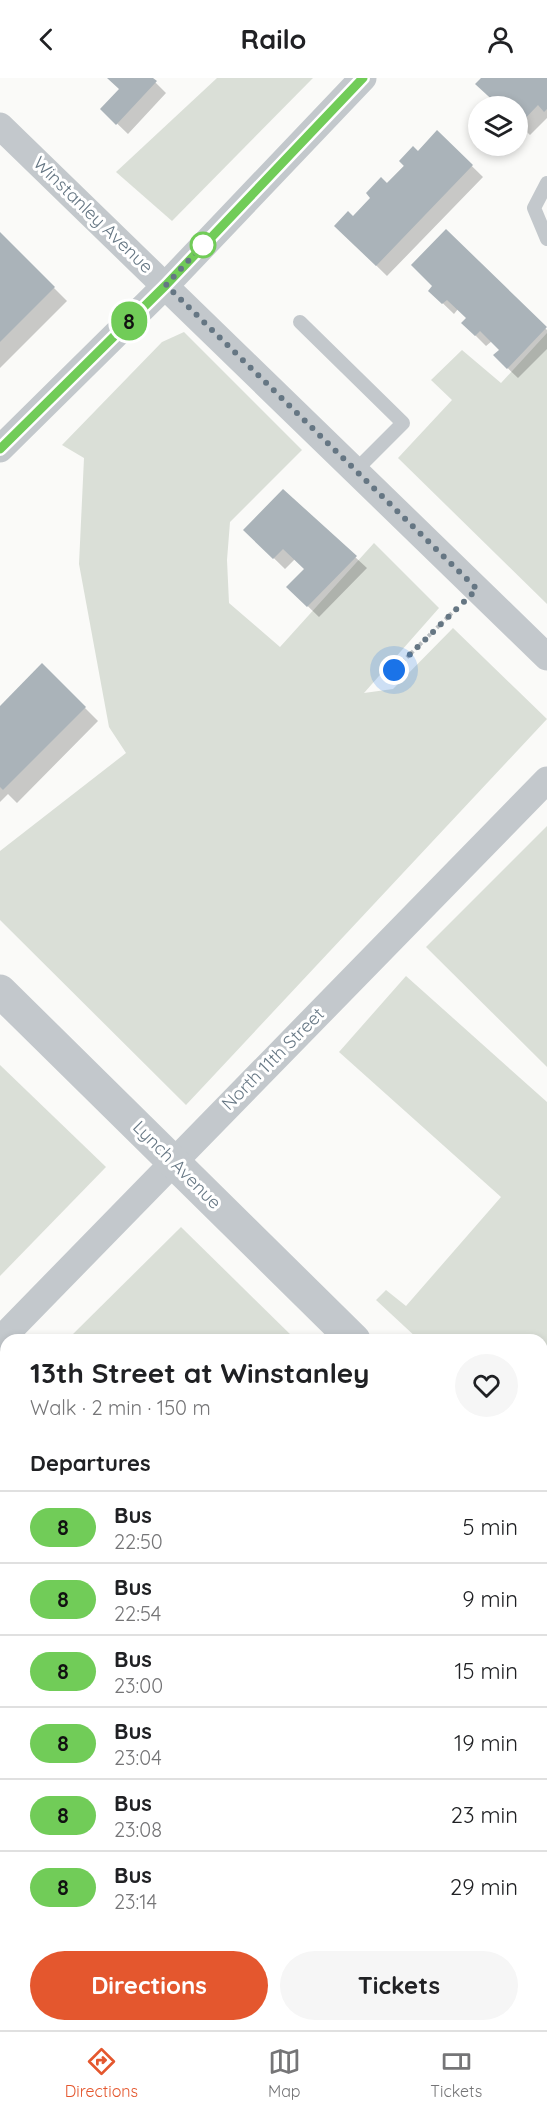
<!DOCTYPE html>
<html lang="en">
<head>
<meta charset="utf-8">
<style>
	:root { --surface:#fff; --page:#f6f6f6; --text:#202124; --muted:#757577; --line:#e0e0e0; --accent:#e4572e }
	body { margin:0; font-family:Quicksand,sans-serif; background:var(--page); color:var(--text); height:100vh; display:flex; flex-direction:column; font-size:22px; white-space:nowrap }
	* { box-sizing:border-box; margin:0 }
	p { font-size:20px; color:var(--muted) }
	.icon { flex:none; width:33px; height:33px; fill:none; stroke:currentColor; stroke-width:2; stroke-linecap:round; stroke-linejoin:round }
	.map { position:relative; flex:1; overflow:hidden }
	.sheet { position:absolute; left:0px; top:1256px; width:548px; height:698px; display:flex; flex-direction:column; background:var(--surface); border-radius:18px 18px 0 0; box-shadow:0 3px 9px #0003 }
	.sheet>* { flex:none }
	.badge { padding:0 12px; border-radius:20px; font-size:21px; line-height:39px }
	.buttons { position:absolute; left:468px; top:18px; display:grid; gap:12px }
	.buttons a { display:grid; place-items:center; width:60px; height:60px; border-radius:50%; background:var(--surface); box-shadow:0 3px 9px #0003; font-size:30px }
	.you { position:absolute; width:30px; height:30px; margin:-15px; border:4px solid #fff; border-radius:50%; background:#1a73e8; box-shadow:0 0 0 9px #1a73e833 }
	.map>.badge { position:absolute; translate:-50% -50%; box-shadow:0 0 0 3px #fff }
	h2 { padding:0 30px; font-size:22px; line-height:54px }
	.round { display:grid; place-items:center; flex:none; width:63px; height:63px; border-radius:32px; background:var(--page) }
	.summary { display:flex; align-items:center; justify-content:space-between; height:102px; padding:0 30px }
	h1 { font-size:28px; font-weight:700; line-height:45px }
	.button { display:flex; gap:12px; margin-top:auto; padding:12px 30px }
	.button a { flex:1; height:69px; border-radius:36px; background:var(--accent); color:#fff; font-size:24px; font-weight:700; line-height:69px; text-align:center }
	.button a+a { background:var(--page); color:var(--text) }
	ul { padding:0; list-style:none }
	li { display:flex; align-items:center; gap:18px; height:72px; padding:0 30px; border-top:2px solid var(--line) }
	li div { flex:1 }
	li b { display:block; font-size:22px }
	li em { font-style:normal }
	li .badge { min-width:66px; font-weight:700; text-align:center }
	header { display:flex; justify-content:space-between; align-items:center; height:78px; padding:0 30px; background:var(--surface); font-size:27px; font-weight:700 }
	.tabs { display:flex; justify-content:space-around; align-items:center; height:84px; border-top:2px solid var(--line); background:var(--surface); font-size:16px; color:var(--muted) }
	.tabs a { display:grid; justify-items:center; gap:3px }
	.tabs .current { color:var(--accent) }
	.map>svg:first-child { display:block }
	.green { fill:#dadfd7 }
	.shadow { fill:#0003 }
	.building { fill:#aab3b9 }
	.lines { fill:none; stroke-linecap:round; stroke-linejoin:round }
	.primary-casing { stroke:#b5babe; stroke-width:36 }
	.path { stroke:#bbbfc2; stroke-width:4; stroke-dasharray:3 3; stroke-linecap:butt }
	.service { stroke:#c3c8cc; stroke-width:14 }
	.minor { stroke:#c3c8cc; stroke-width:27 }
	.tertiary { stroke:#c3c8cc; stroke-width:33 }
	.primary { stroke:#fff; stroke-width:33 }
	.line-casing { stroke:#fff; stroke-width:14 }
	.line { stroke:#71cc58; stroke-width:9 }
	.walk { stroke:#657683; stroke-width:6; stroke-dasharray:0 10.8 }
	.stop-dot { fill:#fff; stroke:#71cc58; stroke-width:3 }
	.labels { text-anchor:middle; stroke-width:6; stroke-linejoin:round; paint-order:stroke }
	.street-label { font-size:18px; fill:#657683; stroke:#fff }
</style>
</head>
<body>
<header><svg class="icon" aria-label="back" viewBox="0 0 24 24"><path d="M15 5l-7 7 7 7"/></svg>Railo<svg class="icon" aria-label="person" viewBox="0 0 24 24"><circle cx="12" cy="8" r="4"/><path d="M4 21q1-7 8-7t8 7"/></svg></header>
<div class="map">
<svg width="547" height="1952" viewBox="0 0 547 1952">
	<rect width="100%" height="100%" fill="#fafaf8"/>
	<g class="green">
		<polygon points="217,0 313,0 172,143 116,94"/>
		<polygon points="184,254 302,372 230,444 227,482 229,525 280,569 374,465 439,530 364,615 393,611 453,550 547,641 186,1027 0,842 0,773 126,675 109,649 79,486 84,380 62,367 162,264"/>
		<polygon points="547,255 547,526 398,380 452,322 431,302 462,272 501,305"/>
		<polygon points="547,748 547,989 426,869"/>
		<polygon points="406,898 547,1024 547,1388 542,1382 542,1262 418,1261 376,1222 386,1212 406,1228 501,1119 339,974"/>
		<polygon points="0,987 106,1089 0,1198"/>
		<polygon points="181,1149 295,1261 68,1261"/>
		<polygon points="6,1324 6,1741 0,1736 0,1330"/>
		<polygon points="547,1661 547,1858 542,1854 542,1667"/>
	</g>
	<g class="shadow">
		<polygon points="108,0 151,0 166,15 128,56 102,31 120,11"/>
		<polygon points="483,0 547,0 547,40 530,57 518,45 518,28 501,28 477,6"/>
		<polygon points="437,54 483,99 387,198 336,148 353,140"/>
		<polygon points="446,153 547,252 547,271 518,300 495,278 501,272 492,263 486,268 463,245 468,240 458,231 454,236 430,213 434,208"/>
		<polygon points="0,156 67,223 0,290"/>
		<polygon points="283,413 367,490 319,539 288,509 306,491 295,481 285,491 245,452"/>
		<polygon points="42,587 98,643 17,725 8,716 0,724 0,630"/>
		<polygon points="430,1947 504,1947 499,1952 435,1952"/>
	</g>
	<g class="building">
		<polygon points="107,0 153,0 157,3 116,47 100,31 119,11"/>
		<polygon points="481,0 547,0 547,31 544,34 538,27 518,48 518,28 499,28 475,6"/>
		<polygon points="437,52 473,87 376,188 334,148 348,133 353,138 370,120 366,115 381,99 387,105 404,88 399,83 413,68 418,73"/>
		<polygon points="446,151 547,249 507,291 493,277 499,272 480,253 475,258 461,245 466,240 447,222 442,226 428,213 432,208 411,187"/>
		<polygon points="0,154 55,209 0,264"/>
		<polygon points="283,411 357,478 307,529 286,509 304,491 283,471 273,481 243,452"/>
		<polygon points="42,585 86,629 3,712 0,709 0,628"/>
		<polygon points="428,1947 483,1947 478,1952 433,1952"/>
	</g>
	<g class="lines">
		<g class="primary-casing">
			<g id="primary">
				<polyline points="542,1598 547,1592"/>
				<polyline points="203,1952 208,1947"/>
			</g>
		</g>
		<g class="path">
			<polyline points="394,592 457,530"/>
			<polyline points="75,1952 80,1947"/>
		</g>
		<g class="service">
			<polyline points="547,105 534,130 547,161"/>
			<polyline points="300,244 403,345 356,392"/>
		</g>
		<g class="minor">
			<polyline points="0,48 547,579"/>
			<polyline points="0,371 166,207 363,0"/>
			<polyline points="0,1262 547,702"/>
			<polyline points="0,1786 6,1792"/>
			<polyline points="163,1947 168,1952"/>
		</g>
		<g class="tertiary">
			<polyline points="0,913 354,1262"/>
			<polyline points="542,1446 547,1451"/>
		</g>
		<use href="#primary" class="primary"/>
	</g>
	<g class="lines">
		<g class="line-casing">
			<polyline id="line" points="0,371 166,207 363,0"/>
		</g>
		<use href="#line" class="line"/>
		<polyline class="walk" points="203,167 166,207 477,511 394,592"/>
	</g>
	<circle class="stop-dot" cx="203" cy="167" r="12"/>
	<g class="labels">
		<g class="street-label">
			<text transform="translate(93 137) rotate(44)" y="6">Winstanley Avenue</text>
			<text transform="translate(273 981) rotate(-45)" y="6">North 11th Street</text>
			<text transform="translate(177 1087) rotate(45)" y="6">Lynch Avenue</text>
		</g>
	</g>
</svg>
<div class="buttons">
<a><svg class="icon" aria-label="layers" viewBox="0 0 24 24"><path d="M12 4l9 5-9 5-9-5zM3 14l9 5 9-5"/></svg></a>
</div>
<div class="you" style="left:394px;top:592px"></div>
<b class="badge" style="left:129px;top:243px;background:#71cc58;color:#111">8</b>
<section class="sheet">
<div class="summary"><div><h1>13th Street at Winstanley</h1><p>Walk · 2 min · 150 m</p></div><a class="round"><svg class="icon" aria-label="heart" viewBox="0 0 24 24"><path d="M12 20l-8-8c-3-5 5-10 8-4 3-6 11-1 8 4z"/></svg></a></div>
<h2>Departures</h2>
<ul>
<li><span class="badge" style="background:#71cc58;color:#111">8</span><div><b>Bus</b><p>22:50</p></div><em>5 min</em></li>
<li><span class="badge" style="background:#71cc58;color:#111">8</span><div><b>Bus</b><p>22:54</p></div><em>9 min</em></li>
<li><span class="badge" style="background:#71cc58;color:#111">8</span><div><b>Bus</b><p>23:00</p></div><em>15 min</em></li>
<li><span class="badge" style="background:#71cc58;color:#111">8</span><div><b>Bus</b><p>23:04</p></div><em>19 min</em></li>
<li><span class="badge" style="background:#71cc58;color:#111">8</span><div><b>Bus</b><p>23:08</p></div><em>23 min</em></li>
<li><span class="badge" style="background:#71cc58;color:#111">8</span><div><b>Bus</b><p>23:14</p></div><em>29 min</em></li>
</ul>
<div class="button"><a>Directions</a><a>Tickets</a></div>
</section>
</div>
<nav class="tabs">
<a class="current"><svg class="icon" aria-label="directions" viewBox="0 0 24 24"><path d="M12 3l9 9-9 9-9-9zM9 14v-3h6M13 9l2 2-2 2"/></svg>Directions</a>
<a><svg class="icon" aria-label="map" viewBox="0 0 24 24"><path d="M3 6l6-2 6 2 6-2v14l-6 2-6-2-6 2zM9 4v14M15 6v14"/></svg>Map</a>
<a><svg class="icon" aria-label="tickets" viewBox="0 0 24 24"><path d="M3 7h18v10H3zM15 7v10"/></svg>Tickets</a>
</nav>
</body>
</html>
